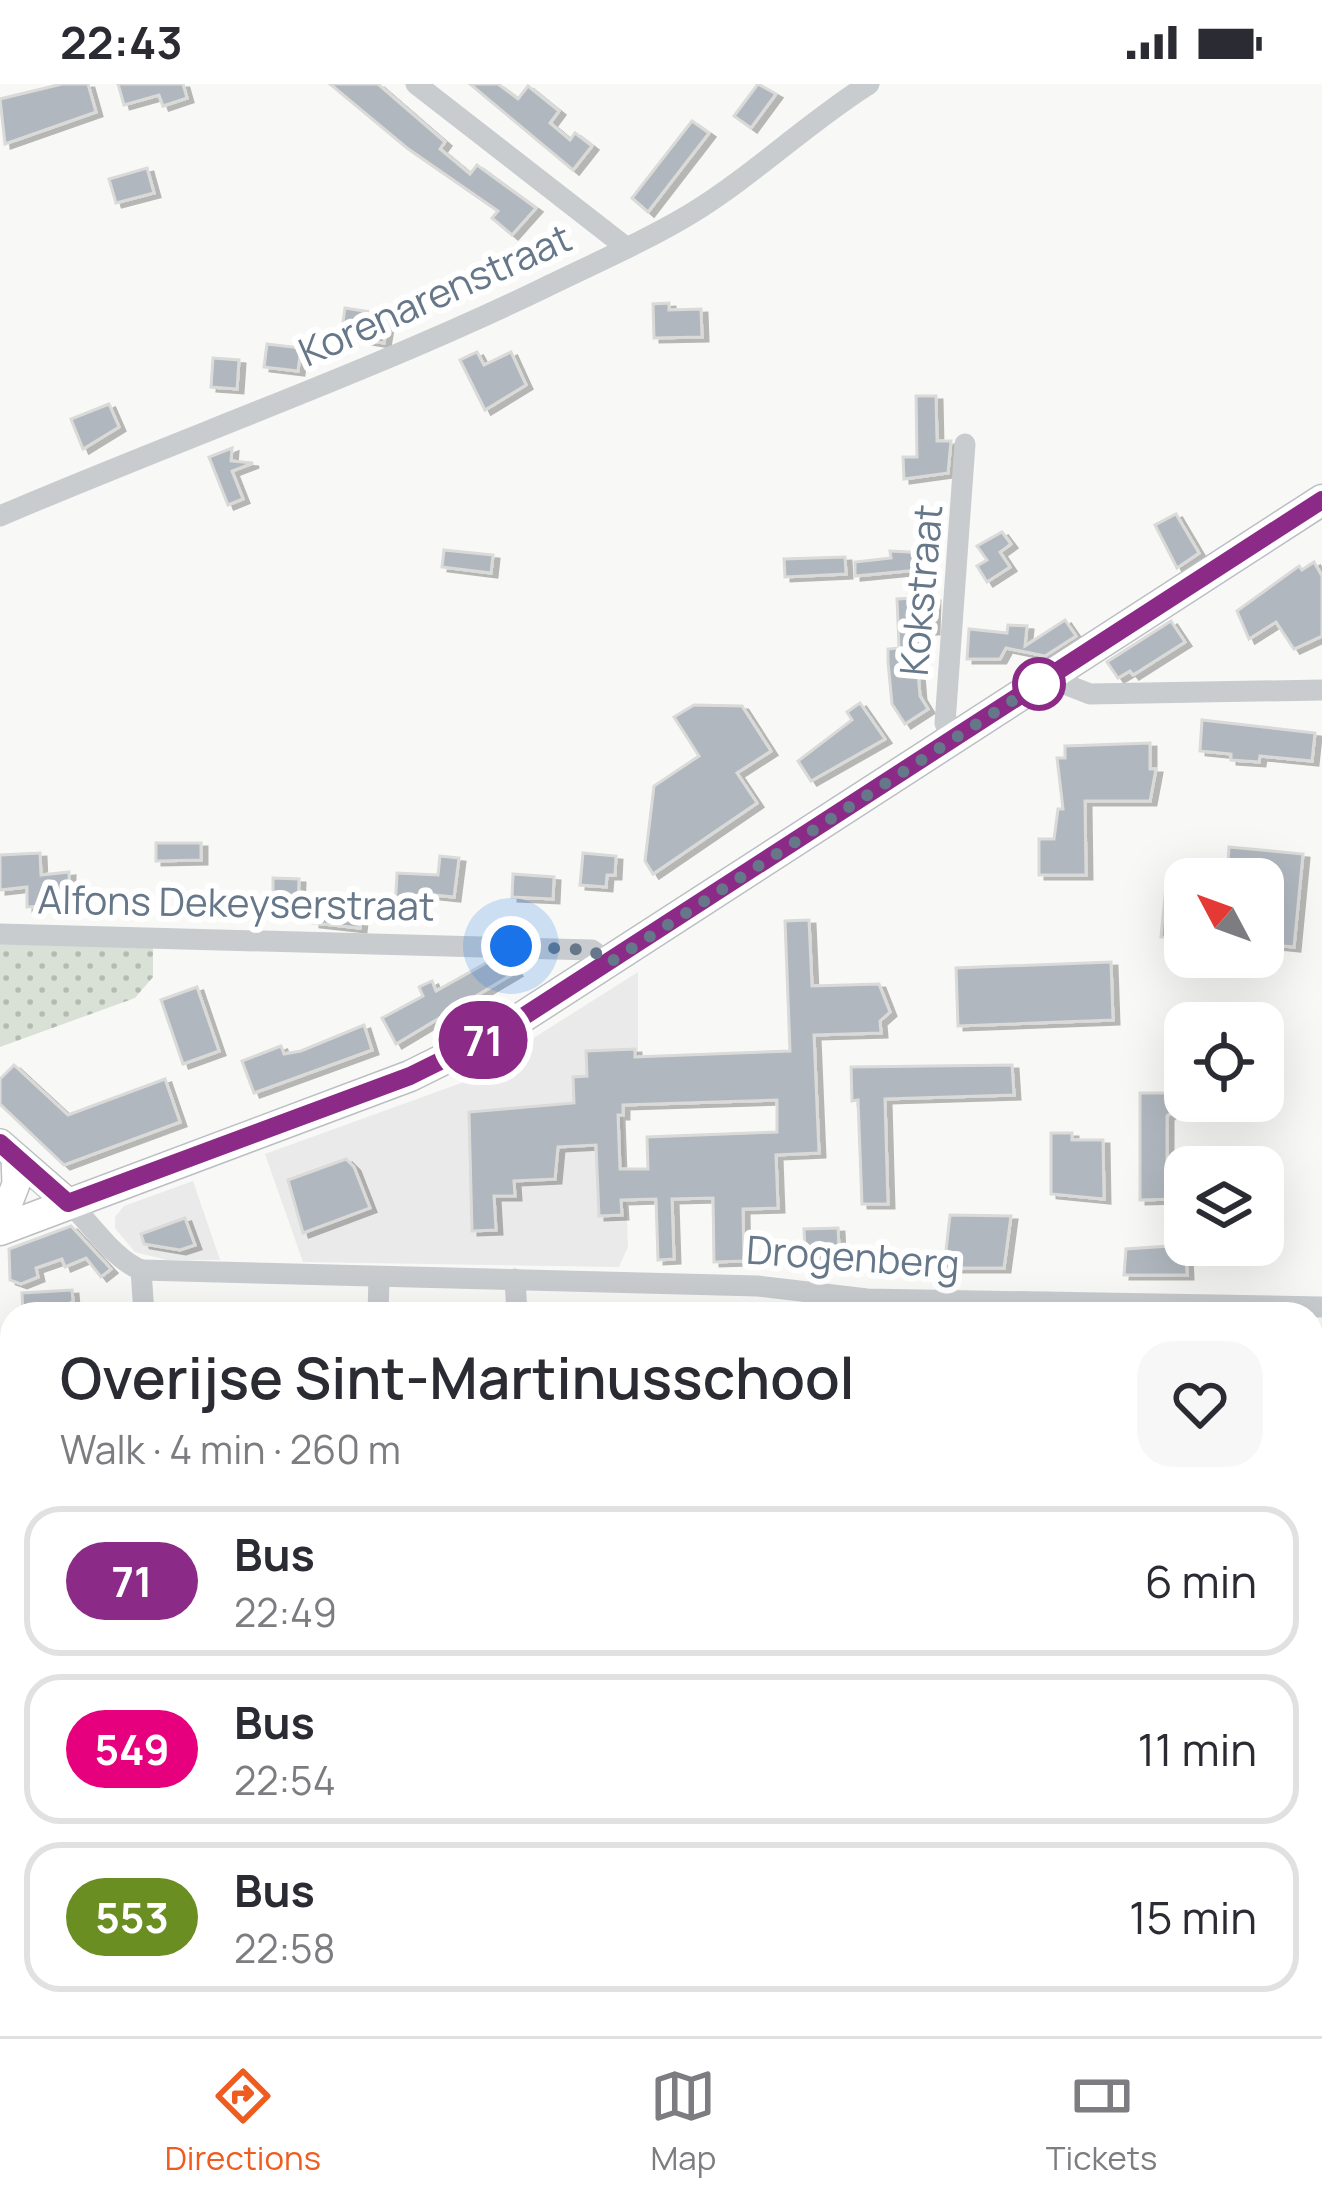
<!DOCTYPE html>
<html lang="en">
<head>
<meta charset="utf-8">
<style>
	:root { --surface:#fff; --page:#f7f7f7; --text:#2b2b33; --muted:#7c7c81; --line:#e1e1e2; --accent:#ef5c1f }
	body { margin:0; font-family:Manrope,sans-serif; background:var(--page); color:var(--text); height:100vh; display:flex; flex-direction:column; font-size:45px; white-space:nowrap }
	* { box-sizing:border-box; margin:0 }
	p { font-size:39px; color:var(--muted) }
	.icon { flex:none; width:66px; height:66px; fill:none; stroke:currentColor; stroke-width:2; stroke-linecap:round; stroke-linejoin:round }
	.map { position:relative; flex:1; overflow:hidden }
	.details { position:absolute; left:0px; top:1218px; width:1323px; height:735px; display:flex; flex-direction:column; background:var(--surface); border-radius:36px 36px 0 0; box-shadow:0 12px 48px #0002 }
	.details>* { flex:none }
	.badge { padding:0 24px; border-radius:39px; font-size:42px; line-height:78px }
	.needle { width:78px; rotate:311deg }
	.buttons { position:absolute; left:1164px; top:774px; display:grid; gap:24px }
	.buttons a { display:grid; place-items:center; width:120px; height:120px; border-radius:24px; background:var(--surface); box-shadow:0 12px 48px #0002; font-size:60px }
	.you { position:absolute; width:60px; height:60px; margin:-30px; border:9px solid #fff; border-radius:50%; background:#1a73e8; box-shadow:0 0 0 18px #1a73e833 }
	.map>.badge { position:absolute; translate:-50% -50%; box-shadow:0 0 0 6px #fff }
	.round { display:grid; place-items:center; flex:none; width:126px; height:126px; border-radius:36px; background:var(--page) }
	.overview { display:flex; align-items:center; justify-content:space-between; height:204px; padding:0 60px }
	h1 { font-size:57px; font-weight:600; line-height:90px }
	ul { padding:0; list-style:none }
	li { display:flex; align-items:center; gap:36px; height:150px; margin:0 24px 18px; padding:0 36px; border:6px solid var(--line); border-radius:36px }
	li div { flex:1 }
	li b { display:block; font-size:45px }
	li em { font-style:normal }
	li .badge { min-width:132px; font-weight:700; text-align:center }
	.status { display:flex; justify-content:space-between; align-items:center; height:84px; padding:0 60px; background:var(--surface); direction:ltr }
	.status svg { height:33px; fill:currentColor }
	.dock { display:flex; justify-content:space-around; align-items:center; height:168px; border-top:3px solid var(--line); background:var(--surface); font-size:33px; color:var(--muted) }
	.dock a { display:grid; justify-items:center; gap:6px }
	.dock .on { color:var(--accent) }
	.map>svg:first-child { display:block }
	.built { fill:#e9eae9 }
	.green { fill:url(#green-dots) }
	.building { fill:#b0b7be; stroke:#dadad8; stroke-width:3; fill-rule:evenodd; filter:url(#shadow) }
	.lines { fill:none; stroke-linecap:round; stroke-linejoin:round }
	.secondary-casing { stroke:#babfc4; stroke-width:30 }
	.primary-casing { stroke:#bbbfc3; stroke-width:33 }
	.street { stroke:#c8cccf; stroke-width:21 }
	.secondary { stroke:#fff; stroke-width:27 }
	.primary { stroke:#fff; stroke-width:30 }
	.line-casing { stroke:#fff; stroke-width:27 }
	.line { stroke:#8c2b87; stroke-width:18 }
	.walk { stroke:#657789; stroke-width:12; stroke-dasharray:0 21.6 }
	.stop-dot { fill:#fff; stroke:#8c2b87; stroke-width:6 }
	.labels { text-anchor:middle; stroke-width:12; stroke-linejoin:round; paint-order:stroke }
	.street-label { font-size:39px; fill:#657789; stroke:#fff }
</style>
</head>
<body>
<div class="status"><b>22:43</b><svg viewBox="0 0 49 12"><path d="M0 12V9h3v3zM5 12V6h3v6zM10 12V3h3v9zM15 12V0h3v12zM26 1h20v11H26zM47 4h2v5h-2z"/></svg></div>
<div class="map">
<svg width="1322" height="1952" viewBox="0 0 1322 1952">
	<defs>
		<pattern id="green-dots" width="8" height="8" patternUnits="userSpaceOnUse" patternTransform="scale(3)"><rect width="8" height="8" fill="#d9e1d6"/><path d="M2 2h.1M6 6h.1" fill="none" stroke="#b4bbb3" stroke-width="1.8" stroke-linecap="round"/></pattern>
		<filter id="shadow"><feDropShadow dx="6" dy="4" stdDeviation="0" flood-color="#0004"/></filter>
	</defs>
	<rect width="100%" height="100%" fill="#f8f9f6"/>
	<g class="built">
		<polygon points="638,888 638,987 622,1006 628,1163 619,1183 303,1178 265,1070 464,998"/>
		<polygon points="193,1097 220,1176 167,1176 135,1168 115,1144 115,1133 124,1122"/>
	</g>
	<polygon class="green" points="0,854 153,858 153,893 135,914 0,963"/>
	<g class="building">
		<polygon points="62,0 88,0 96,28 5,60 0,15"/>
		<polygon points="118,0 183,0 187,14 163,22 159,11 124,21"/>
		<polygon points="330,0 378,0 445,58 440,65 470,90 477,81 536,124 512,151 492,134 498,127 407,64"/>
		<polygon points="470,0 498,0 518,15 528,2 559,27 550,39 570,56 575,49 592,62 573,86"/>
		<polygon points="758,0 776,10 751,44 734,32"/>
		<polygon points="692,37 709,49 648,128 632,114"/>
		<polygon points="147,84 154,109 116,119 109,95"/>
		<polygon points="669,219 669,226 701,225 702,253 654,254 653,220"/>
		<polygon points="345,224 389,231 384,259 341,252"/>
		<polygon points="267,260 301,264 298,287 264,283"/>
		<polygon points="477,268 484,281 511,268 526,301 485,326 460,276"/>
		<polygon points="213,274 239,276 237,305 211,303"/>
		<polygon points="916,312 936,312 937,357 951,357 948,389 904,395 903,373 917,373"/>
		<polygon points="109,320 119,343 83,365 71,335"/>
		<polygon points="232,364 231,377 253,379 232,387 243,415 228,421 209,373"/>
		<polygon points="1176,430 1199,469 1177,484 1155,441"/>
		<polygon points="1002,448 1011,460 1000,468 1010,483 987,498 977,482 987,476 977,462"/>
		<polygon points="444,466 493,471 491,489 442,483"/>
		<polygon points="890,467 928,469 929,485 855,492 855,478 891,474"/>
		<polygon points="845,473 846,490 785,493 784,475"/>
		<polygon points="1314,478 1322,492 1322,552 1294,565 1276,538 1249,555 1237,527 1299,482 1302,486"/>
		<polygon points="934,513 933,546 911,546 912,576 917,576 920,612 928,625 905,640 892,620 888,578 888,565 899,564 897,515"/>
		<polygon points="1065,536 1076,552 1045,572 1006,564 1000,575 967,575 969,545 1007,549 1008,541 1027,542 1025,562"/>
		<polygon points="1171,537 1185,558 1133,591 1130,587 1118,594 1107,578"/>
		<polygon points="860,619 885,655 811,697 798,677 852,636 847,628"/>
		<polygon points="694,621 742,622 771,667 737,689 757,719 653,790 645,777 654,702 699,672 674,633"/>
		<polygon points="1202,636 1315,649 1312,677 1260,672 1259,678 1231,676 1231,670 1200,667"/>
		<polygon points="1150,659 1150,685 1156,685 1150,717 1085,717 1086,791 1039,791 1039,755 1054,755 1058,725 1063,725 1057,674 1065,674 1065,662"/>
		<polygon points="156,759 201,759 201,776 156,777"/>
		<polygon points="1229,763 1303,770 1294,863 1263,860 1263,795 1227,795"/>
		<polygon points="40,769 41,791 69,788 69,806 48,808 48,822 27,823 27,803 0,806 0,771"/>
		<polygon points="583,769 616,772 615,791 607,791 606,803 580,801"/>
		<polygon points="440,772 459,774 454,813 424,810 423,828 395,826 397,789 438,791"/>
		<polygon points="513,790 554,793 553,815 512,813"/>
		<polygon points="273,794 299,795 298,825 273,825"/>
		<polygon points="1166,803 1185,805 1185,855 1161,853"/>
		<polygon points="316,822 362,827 360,844 314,839"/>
		<path d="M809 836 812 902 879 900 890 928 880 937 881 949 814 951 819 1069 776 1071 778 1124 743 1125 744 1177 714 1178 713 1114 672 1115 674 1175 658 1176 656 1115 621 1116 622 1131 599 1132 596 1061 558 1063 555 1095 514 1097 515 1112H494L496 1146 472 1147 469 1028 574 1019 573 993 587 992 586 967 635 965V973L790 967 785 837ZM777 1016V1048L647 1053 648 1085H620L618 1031H623V1021Z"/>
		<polygon points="488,878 510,879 516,888 396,960 382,934 423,912 419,903 432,897 436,907"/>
		<polygon points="1111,878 1113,936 958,942 956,884"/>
		<polygon points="197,903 219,967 183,980 161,916"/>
		<polygon points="364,941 372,966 254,1009 242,977 281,962 284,970 301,967"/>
		<polygon points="14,981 68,1031 165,995 180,1038 64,1081 0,1020 0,995"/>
		<polygon points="1012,981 1014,1011 885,1015 888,1120 862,1120 858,1016 852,1017 851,983"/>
		<polygon points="1140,1009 1175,1009 1174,1026 1167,1032 1167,1092 1174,1098 1174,1115 1140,1116"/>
		<polygon points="1051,1049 1072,1049 1072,1056 1103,1056 1104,1115 1051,1110"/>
		<polygon points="346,1075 354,1083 370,1124 303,1149 288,1096"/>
		<polygon points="950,1131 1011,1132 1004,1184 944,1184"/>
		<polygon points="185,1134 195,1161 180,1166 144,1160 141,1150"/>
		<polygon points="71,1142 111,1185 101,1193 86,1174 65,1183 62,1175 36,1184 38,1193 21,1200 10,1196 9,1165"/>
		<polygon points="838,1144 840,1184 806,1185 804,1145"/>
		<polygon points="1170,1149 1185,1149 1187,1191 1124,1191 1126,1165 1169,1162"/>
		<polygon points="72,1206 73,1217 57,1230 23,1230 22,1209"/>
	</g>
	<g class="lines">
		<g class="secondary-casing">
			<g id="secondary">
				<polyline points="0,1059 69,1119"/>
				<polyline points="0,1141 16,1100 15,1073"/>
			</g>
		</g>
		<g class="primary-casing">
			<polyline id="primary" points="0,1146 410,992 501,947 1322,416"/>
		</g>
		<g class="street">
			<polyline points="416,0 627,164"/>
			<path d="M0 432C182 354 368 289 546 203 595 179 646 157 692 129 754 91 807 39 869 0"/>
			<polyline points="1049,594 1090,610 1322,606"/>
			<polyline points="952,656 945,639 965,360"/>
			<polyline points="0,850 592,866 609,879"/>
			<path d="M69 1119C92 1140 113 1175 141 1186L144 1230"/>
			<polyline points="141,1186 758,1202 867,1215 1322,1223"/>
			<polyline points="515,1195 517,1230"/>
			<polyline points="378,1230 379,1194"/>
			<polyline points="1311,1380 1322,1381"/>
			<polyline points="1311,1539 1322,1540"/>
			<polyline points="1311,1700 1322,1700"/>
			<polyline points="1311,1848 1322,1848"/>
			<polyline points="178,1941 178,1952"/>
			<polyline points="457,1941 457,1952"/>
			<polyline points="1098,1952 1099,1941"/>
		</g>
		<use href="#secondary" class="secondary"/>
		<use href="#primary" class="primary"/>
	</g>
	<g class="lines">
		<g class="line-casing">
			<polyline id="line" points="0,1059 68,1119 410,992 501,947 1322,416"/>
		</g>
		<use href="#line" class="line"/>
		<polyline class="walk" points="511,862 592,866 609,879 1049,593 1039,600"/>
	</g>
	<circle class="stop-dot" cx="1039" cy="600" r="24"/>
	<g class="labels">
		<g class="street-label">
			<text transform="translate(435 211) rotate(-24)" y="14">Korenarenstraat</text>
			<text transform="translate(921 506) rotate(-85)" y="14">Kokstraat</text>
			<text transform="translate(236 819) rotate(1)" y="14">Alfons Dekeyserstraat</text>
			<text transform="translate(853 1173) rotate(4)" y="14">Drogenberg</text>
		</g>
	</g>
</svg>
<div class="buttons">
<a><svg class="needle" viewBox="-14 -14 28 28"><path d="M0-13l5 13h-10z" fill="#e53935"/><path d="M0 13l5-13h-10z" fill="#7c7c81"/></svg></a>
<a><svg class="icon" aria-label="locate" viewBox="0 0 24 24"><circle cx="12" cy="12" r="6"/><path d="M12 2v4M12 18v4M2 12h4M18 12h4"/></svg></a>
<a><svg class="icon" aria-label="layers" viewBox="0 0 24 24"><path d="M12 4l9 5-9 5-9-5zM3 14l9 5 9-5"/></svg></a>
</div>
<div class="you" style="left:511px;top:862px"></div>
<b class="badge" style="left:483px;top:956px;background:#8c2b87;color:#fff">71</b>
<section class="details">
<div class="overview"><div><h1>Overijse Sint-Martinusschool</h1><p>Walk · 4 min · 260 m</p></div><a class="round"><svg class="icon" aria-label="heart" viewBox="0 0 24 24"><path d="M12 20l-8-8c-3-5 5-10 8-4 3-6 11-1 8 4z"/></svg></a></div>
<ul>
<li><span class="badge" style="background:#8c2b87;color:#fff">71</span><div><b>Bus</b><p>22:49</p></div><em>6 min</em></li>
<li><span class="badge" style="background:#e6007e;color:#fff">549</span><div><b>Bus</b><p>22:54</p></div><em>11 min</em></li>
<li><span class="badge" style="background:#6b8e23;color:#fff">553</span><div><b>Bus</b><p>22:58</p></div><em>15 min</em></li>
</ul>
</section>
</div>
<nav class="dock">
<a class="on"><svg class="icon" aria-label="directions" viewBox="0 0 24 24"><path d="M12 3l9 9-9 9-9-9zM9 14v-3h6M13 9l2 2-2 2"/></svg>Directions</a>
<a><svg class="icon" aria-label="map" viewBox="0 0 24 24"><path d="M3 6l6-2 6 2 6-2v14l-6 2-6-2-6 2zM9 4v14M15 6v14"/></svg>Map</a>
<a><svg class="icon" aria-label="tickets" viewBox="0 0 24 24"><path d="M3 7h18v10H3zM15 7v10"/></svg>Tickets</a>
</nav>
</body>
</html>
